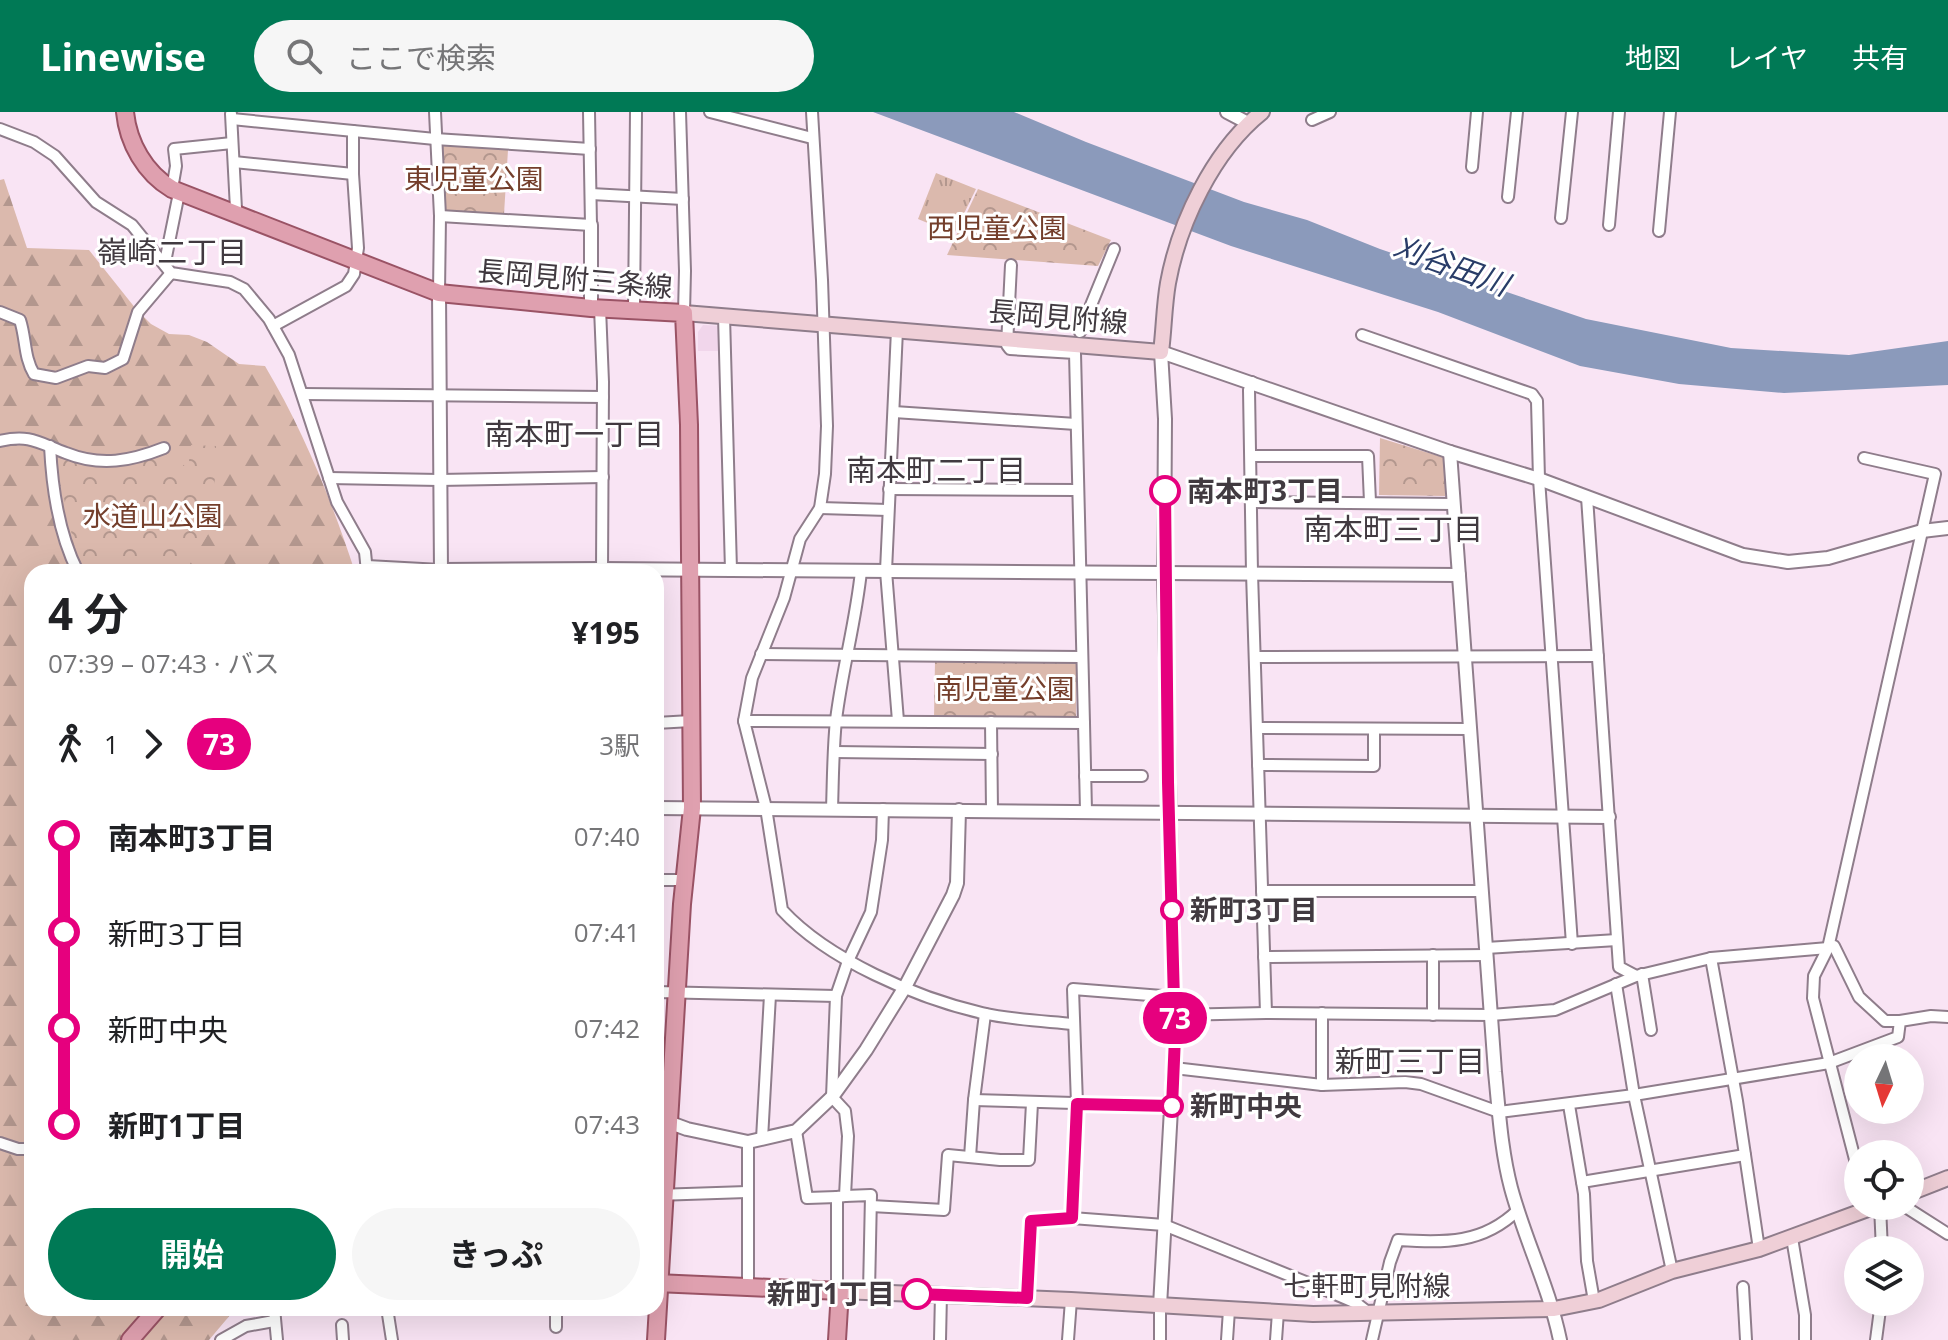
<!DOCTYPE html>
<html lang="ja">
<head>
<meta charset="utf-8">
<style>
	:root { --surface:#fff; --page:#f6f6f6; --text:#202124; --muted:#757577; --accent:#007955 }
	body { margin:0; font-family:"Open Sans","Noto Sans JP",sans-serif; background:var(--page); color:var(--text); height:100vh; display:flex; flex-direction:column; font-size:30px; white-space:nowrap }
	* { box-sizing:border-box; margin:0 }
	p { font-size:26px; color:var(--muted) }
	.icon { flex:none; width:44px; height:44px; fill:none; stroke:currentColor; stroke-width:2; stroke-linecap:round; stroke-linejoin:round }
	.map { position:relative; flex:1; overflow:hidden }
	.sheet { position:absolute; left:24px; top:452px; width:640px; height:752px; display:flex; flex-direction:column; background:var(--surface); border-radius:24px; box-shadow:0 8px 32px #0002 }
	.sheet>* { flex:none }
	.badge { padding:0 16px; border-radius:26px; font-size:28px; line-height:52px }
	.needle { width:52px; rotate:184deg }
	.controls { position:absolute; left:1844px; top:932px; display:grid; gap:16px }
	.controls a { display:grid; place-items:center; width:80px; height:80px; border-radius:50%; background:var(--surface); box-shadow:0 8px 32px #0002; font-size:40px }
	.map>.badge { position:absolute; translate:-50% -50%; box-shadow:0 0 0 4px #fff }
	.legs { display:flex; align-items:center; gap:12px; height:88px; padding:0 24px; font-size:26px }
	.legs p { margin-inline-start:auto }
	.summary { display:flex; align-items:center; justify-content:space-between; height:136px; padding:0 24px }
	h1 { font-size:44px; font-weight:700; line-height:60px }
	.action { display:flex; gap:16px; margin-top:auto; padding:16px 24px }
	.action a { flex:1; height:92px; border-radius:48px; background:var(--accent); color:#fff; font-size:32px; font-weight:700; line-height:92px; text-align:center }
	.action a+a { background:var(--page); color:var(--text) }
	ul { padding:0 24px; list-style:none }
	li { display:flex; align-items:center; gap:28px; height:96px; font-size:30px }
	li i { display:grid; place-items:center; width:12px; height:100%; margin:0 10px; background:currentColor }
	li i::after { content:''; width:20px; height:20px; margin:-10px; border:6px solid; border-radius:50%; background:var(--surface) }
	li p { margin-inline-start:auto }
	li:first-child i { background:linear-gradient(#0000 50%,currentColor 0) }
	li:last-child i { background:linear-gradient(currentColor 50%,#0000 0) }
	header { display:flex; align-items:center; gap:48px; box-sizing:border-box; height:112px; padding:0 40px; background:var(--accent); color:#fff }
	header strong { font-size:38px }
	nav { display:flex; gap:44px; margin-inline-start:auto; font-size:28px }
	.search { width:560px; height:72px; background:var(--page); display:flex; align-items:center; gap:20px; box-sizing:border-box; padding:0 28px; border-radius:44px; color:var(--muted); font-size:30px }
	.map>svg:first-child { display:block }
	.built { fill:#f1d6eb }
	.grass { fill:url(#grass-tufts) }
	.forest { fill:url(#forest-firs) }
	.park { fill:url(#park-crowns) }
	.water { fill:#8b9abb }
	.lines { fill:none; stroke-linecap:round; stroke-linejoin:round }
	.minor-casing { stroke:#8f7d8b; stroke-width:14 }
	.tertiary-casing { stroke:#8f7d8b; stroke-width:16 }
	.secondary-casing { stroke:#8f7d8b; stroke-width:18 }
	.primary-casing { stroke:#9a5365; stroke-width:20 }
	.minor { stroke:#fff; stroke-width:10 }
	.tertiary { stroke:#fff; stroke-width:12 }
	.secondary { stroke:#efcfd7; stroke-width:14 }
	.primary { stroke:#dfa0af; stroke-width:16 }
	.line-1-casing { stroke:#fff; stroke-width:18 }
	.line-1 { stroke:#e6007e; stroke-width:12 }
	.stop-1-dot { fill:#fff; stroke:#e6007e; stroke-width:4 }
	.labels { text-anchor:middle; stroke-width:6; stroke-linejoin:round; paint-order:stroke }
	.park-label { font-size:28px; fill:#743e2b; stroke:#fff }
	.street-label { font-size:28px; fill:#413a40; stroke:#fff }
	.stop-label { font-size:28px; font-weight:bold; fill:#413a40; stroke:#fff; text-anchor:start }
	.neighbourhood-label { font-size:30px; fill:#413a40; stroke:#fff }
	.water-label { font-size:30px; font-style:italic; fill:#293c68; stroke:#fff }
</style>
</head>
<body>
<header>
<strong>Linewise</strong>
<div class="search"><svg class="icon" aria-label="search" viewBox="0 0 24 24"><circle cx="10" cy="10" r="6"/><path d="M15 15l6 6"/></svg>ここで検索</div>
<nav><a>地図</a><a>レイヤ</a><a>共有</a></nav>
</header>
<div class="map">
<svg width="1948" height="1228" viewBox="0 0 1948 1228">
	<defs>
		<pattern id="grass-tufts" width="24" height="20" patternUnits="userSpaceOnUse" patternTransform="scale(2)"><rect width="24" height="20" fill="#dbb9ad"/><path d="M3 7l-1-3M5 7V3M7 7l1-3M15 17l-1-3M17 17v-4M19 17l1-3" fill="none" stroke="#b3978e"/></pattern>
		<pattern id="forest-firs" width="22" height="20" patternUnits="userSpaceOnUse" patternTransform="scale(2)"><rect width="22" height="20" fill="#dbb9ad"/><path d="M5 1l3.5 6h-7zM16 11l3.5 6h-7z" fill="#b3978e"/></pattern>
		<pattern id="park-crowns" width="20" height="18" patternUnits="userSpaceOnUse" patternTransform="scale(2)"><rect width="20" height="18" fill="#dbb9ad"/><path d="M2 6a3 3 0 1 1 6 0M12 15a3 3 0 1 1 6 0" fill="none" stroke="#b3978e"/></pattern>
	</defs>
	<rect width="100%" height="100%" fill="#f9e4f4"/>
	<polygon class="built" points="703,213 722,214 722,239 698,239 698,220"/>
	<polygon class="grass" points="936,61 976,77 954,122 918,107"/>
	<path class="forest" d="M4 67 27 136 89 138 136 197 151 212 169 222 189 223 207 230 239 252 265 254C303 318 332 389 355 460H32V1196H232L231 1202 209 1228H0V68Z"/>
	<g class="park">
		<polygon points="443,31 508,38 504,102 444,99 440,33"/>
		<polygon points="978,77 1111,128 1098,154 947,143"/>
		<polygon points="1380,326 1445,346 1445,384 1379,383"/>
		<path d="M191 333 216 334 213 414 185 460H85L74 433 55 344C91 359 133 361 166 338L188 357Z"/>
		<polygon points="940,546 1076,548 1076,607 934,606 935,549"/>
	</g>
	<polygon class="water" points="873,0 1014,0 1086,30 1244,90 1307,108 1380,137 1586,207 1731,236 1849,243 1948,229 1948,273 1784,281 1679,272 1580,254 1438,200 1231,134"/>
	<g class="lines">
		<g class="minor-casing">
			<g id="minor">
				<polyline points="435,0 440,104 439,181"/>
				<polyline points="680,0 685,159 684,201"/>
				<polyline points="710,0 812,26"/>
				<path d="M812 0 822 168 827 314 825 362 820 396 800 427 784 486 752 566 744 609 766 696 782 798C828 848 917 886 982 901 1012 908 1044 909 1074 912"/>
				<polyline points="231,2 236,97 234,103"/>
				<polyline points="232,7 435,27 590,37"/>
				<polyline points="1312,8 1330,0"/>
				<polyline points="0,17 34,30 55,44 96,90 132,113 171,161 230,170 244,177 269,207 289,243 337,390 365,440 367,460"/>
				<polyline points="234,50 353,62"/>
				<polyline points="1472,55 1477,0"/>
				<polyline points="172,77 176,54 174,37 232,31"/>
				<polyline points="591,82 683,87"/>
				<polyline points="1508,85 1517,0"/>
				<polyline points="440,104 591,113 589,0"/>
				<polyline points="1561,106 1572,0"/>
				<polyline points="1609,113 1619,0"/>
				<polyline points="1659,119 1670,0"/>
				<polyline points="165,150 179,81"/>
				<polyline points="1011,153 1007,233 1010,237 1075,241 1084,611"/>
				<polyline points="600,196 603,270 602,460"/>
				<polyline points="634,198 636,0"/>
				<path d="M0 200 20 208C26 226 24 246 34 262L56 266 88 254 105 256 123 247 138 200 171 161"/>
				<polyline points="724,204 731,458"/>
				<polyline points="273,214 346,174 354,162 358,136 353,62 353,19"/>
				<polyline points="897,218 886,459 898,609"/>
				<polyline points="1080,220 1114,137"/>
				<polyline points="1362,223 1532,282 1537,289 1539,367 1572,832"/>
				<polyline points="1252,270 1249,278 1252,461 1266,901"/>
				<polyline points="303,282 603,285"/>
				<polyline points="894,300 1076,312"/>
				<path d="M0 329C30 322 39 331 66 341 101 355 131 349 164 336"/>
				<path d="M50 334C52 375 59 423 78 460"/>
				<polyline points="1252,344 1368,344 1370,390"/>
				<polyline points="329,366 439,368 603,365"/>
				<polyline points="889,377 1078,378"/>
				<polyline points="1587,385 1619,855 1636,864"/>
				<polyline points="1253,390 1454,392"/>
				<polyline points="820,396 888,398"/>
				<polyline points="367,454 441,458"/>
				<polyline points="761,542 1081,545"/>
				<polyline points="1255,545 1598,544"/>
				<polyline points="744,609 1084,611 1086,699"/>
				<polyline points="991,610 992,698"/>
				<polyline points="656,611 691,609"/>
				<polyline points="1257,616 1470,617"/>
				<polyline points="835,640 992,642"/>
				<polyline points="1258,653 1374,654 1374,617"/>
				<polyline points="1085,664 1142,664"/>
				<path d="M832 697C833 667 833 637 836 608 842 558 856 509 861 459"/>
				<polyline points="656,768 685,768"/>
				<polyline points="1262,779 1482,779"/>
				<polyline points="1834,834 1859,885 1885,909 1900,909"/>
				<polyline points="1486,836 1617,828"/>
				<polyline points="1433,843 1433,903"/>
				<polyline points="1264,845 1487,843"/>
				<polyline points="1711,846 1737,989 1759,1137"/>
				<polyline points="1642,862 1651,918"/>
				<polyline points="1616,872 1634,983 1672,1159"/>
				<polyline points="656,880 836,884"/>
				<polyline points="1175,903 1266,901 1491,903 1555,898 1636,864 1711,846 1828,836"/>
				<polyline points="1174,956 1322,973 1405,970 1421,972 1499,1000 1634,983 1829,951 1898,925 1900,909 1931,904 1948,905"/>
				<polyline points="1322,973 1322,901"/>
				<polyline points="974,988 1172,994"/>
				<polyline points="1569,993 1584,1082 1587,1149 1594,1189"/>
				<polyline points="796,1019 807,1086 837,1085"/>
				<polyline points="762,1027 770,883"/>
				<polyline points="0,1031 18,1037 32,1037"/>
				<polyline points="970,1045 974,988 985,902"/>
				<polyline points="1858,1059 1813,886 1814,864 1828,836 1935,362 1864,346"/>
				<polyline points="1582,1070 1745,1043"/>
				<polyline points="656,1083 747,1080"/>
				<polyline points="845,1084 871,1083 869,1180"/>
				<polyline points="871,1094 944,1098 948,1043 1000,1048 1029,1048 1032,991"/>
				<polyline points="1880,1094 1882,1138"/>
				<polyline points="1904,1094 1948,1122"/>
				<polyline points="1072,1106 1077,992 1073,877 1175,885"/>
				<polyline points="1792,1126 1805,1203 1805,1228"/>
				<polyline points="748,1175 748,1030"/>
				<polyline points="1743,1175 1746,1228"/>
				<polyline points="837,1178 837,1085 845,1084 848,1024 845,999 832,985 836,884 848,849 871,800 882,728 883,697"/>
				<polyline points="1027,1186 1031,1109 1072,1106 1164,1113 1328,1179 1356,1191 1369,1201"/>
				<polyline points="274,1196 277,1228"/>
				<polyline points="387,1196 392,1228"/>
				<polyline points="342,1213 343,1228"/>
				<polyline points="556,1215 556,1196"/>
				<polyline points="221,1228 246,1214 274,1209"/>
				<polyline points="940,1228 941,1182"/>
				<polyline points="1068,1228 1071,1188"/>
				<polyline points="1160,1228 1160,1194"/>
				<polyline points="1227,1228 1229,1198"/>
				<polyline points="1276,1228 1278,1200"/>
				<path d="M1372 1228 1390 1150 1398 1128C1445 1131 1483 1132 1518 1098"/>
				<polyline points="1876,1228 1881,1190"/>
			</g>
		</g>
		<g class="tertiary-casing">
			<g id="tertiary">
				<polyline points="1227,0 1248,11"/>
				<polyline points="591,113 591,196"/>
				<polyline points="439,181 441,460"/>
				<path d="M1450 340 1495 960C1499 999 1501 1038 1511 1076 1525 1128 1549 1175 1560 1228"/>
				<polyline points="441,458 602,457 1459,463"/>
				<polyline points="656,696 1609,705"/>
				<polyline points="656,998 668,1010 687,1017 748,1030 796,1019 832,985 866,938 905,875 953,783 957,771 959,698"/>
				<polyline points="1160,1194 1175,925 1164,461 1165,307 1161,240 1450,340 1539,367 1743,443 1788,450 1828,446 1922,419 1948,416"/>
			</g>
		</g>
		<g class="secondary-casing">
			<g id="secondary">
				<path d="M684 201 1161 240C1164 217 1164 194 1168 171 1179 111 1213 39 1262 0"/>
				<polyline points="1910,1081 1948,1066"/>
				<polyline points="840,1179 1071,1188 1313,1202 1554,1197 1599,1188 1672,1159 1759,1137 1876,1094"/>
			</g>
		</g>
		<g class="primary-casing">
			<g id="primary">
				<path d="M125 0C128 31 145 61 172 77L439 181 591 196 684 201 689 313 692 696 682 792 656 1228"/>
				<polyline points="656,1171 840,1179 837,1228"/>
				<polyline points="130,1228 158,1196"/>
			</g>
		</g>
		<use href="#minor" class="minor"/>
		<use href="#tertiary" class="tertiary"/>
		<use href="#secondary" class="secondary"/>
		<use href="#primary" class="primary"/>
	</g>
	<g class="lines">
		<g class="line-1-casing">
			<polyline id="line-1" points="917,1182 1027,1186 1031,1109 1072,1106 1077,992 1172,994 1175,925 1168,670 1165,379"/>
		</g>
		<use href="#line-1" class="line-1"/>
	</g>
	<g class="stop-1-dot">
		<circle cx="1165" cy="379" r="14"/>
		<circle cx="1172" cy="798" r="10"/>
		<circle cx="1172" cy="994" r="10"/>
		<circle cx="917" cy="1182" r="14"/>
	</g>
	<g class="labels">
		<g class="park-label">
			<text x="474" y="77">東児童公園</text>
			<text x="997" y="126">西児童公園</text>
			<text x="153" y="414">水道山公園</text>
			<text x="1005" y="587">南児童公園</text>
		</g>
		<g class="street-label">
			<text transform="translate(575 167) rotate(5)" y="10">長岡見附三条線</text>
			<text transform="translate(1058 205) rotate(5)" y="10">長岡見附線</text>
			<text x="1367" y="1184">七軒町見附線</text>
		</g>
		<g class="stop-label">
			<text x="1187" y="389">南本町3丁目</text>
			<text x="1190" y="808">新町3丁目</text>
			<text x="1190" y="1004">新町中央</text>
			<text x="895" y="1192" text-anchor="end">新町1丁目</text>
		</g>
		<g class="neighbourhood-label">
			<text x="172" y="151">嶺崎二丁目</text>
			<text x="574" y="333">南本町一丁目</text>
			<text x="936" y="369">南本町二丁目</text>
			<text x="1393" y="428">南本町三丁目</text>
			<text x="1410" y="960">新町三丁目</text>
		</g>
		<g class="water-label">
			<text transform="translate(1451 154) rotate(20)" y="10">刈谷田川</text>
		</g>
	</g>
</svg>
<div class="controls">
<a><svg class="needle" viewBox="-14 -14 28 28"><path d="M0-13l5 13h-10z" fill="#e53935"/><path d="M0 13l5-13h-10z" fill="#757577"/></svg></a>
<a><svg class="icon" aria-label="locate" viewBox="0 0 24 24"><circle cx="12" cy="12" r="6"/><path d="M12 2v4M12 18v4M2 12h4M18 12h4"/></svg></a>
<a><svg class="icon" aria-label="layers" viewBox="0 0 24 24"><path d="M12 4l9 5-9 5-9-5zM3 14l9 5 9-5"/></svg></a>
</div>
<b class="badge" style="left:1175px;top:906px;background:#e6007e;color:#fff">73</b>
<section class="sheet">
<div class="summary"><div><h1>4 分</h1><p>07:39 – 07:43 · バス</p></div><b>¥195</b></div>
<div class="legs"><svg class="icon" aria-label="walk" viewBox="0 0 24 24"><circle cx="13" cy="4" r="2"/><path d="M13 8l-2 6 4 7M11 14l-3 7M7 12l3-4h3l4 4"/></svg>1<svg class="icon" aria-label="forward" viewBox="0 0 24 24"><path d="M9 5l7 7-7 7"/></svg><b class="badge" style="background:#e6007e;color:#fff">73</b><p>3駅</p></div>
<ul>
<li><i style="color:#e6007e"></i><b>南本町3丁目</b><p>07:40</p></li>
<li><i style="color:#e6007e"></i><span>新町3丁目</span><p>07:41</p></li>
<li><i style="color:#e6007e"></i><span>新町中央</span><p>07:42</p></li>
<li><i style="color:#e6007e"></i><b>新町1丁目</b><p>07:43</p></li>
</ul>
<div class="action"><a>開始</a><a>きっぷ</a></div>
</section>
</div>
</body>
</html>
